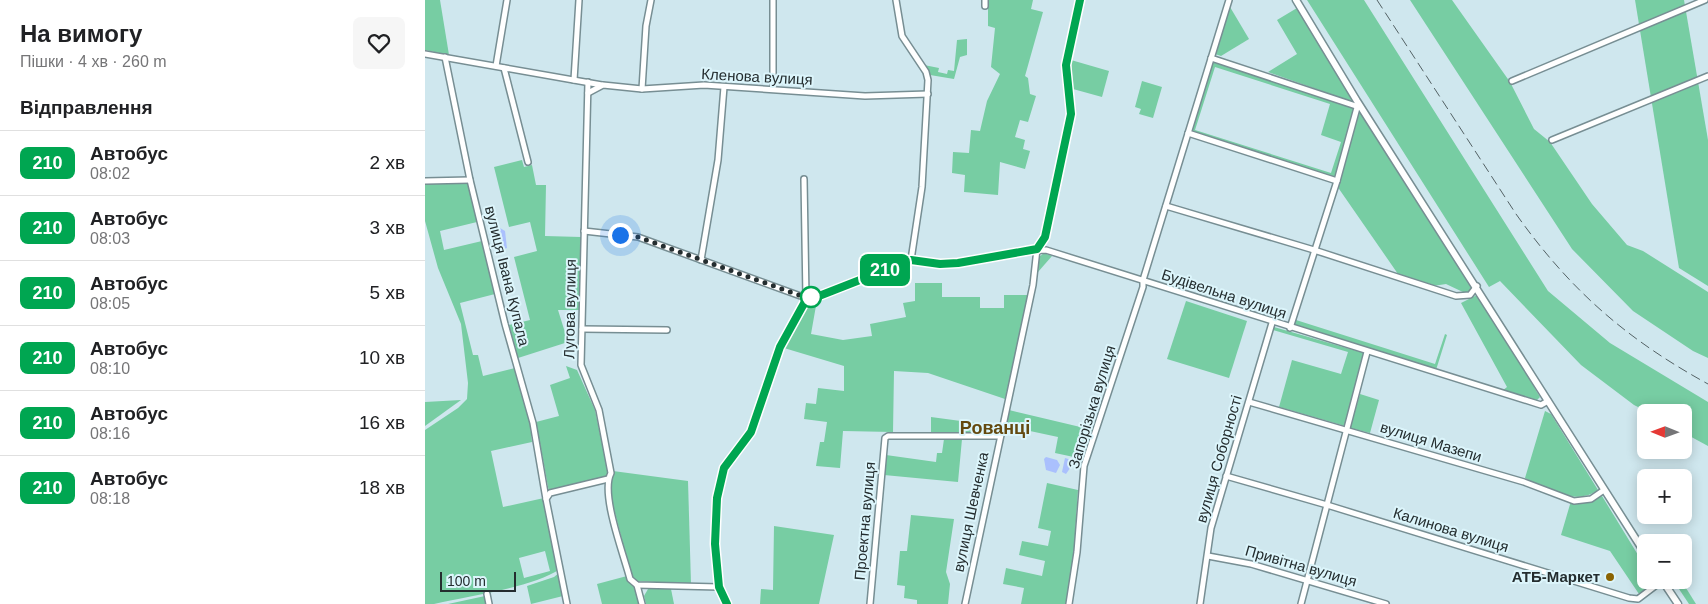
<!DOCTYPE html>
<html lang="uk">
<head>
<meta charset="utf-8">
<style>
	:root { --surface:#fff; --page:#f6f6f6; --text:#202124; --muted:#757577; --line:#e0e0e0 }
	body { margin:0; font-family:Arial,sans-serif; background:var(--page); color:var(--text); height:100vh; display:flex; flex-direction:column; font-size:19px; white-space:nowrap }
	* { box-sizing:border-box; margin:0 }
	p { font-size:16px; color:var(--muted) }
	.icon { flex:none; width:28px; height:28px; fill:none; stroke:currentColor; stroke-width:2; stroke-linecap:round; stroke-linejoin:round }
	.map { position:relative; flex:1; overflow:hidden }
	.details { display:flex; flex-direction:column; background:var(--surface); width:425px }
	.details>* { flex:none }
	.badge { padding:0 10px; border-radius:8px; font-size:18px; line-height:32px }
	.needle { width:32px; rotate:271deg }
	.fabs { position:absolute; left:1212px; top:404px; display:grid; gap:10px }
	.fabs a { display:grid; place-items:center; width:55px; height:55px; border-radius:8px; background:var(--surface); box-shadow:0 2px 12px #0003; font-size:25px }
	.scale { position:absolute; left:15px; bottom:12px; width:76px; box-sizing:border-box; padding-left:5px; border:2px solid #242d2f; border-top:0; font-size:14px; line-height:18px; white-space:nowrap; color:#242d2f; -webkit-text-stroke:4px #dcf5fb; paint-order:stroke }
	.you { position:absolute; width:25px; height:25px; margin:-12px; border:4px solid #fff; border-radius:50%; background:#1a73e8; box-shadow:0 0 0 8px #1a73e833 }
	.map>.badge { position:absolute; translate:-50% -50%; box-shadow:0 0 0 2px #fff }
	h2 { padding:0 20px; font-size:19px; line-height:45px }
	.round { display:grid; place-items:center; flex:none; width:52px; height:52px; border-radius:8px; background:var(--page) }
	.head { display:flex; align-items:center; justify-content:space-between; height:85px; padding:0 20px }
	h1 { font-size:24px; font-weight:700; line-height:38px }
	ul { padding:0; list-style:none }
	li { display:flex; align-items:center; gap:15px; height:65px; padding:0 20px; border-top:1px solid var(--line) }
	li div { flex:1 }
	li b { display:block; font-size:19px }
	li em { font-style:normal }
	li .badge { min-width:55px; font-weight:700; text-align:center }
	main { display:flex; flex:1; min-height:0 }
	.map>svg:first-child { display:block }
	.green { fill:#77cda3; fill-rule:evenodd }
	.water { fill:#aac0fd }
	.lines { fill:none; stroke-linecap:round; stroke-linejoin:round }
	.minor-casing { stroke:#778e93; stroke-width:8 }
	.major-casing { stroke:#778e93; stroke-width:9 }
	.minor { stroke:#fff; stroke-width:5 }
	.major { stroke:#fff; stroke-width:6 }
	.rail { stroke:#546265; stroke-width:1; stroke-dasharray:10 5; stroke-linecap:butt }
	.line-casing { stroke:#fff; stroke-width:11 }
	.line { stroke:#00a651; stroke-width:8 }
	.walk { stroke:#242d2f; stroke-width:5; stroke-dasharray:0 9 }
	.stop-dot { fill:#fff; stroke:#00a651; stroke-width:2.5 }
	.poi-dot { fill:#8a6302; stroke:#dcf5fb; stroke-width:2 }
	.labels { text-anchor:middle; stroke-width:4; stroke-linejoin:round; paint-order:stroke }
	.street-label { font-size:15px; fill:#242d2f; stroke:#dcf5fb }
	.poi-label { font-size:15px; font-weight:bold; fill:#242d2f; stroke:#dcf5fb; text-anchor:end }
	.quarter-label { font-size:18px; font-weight:bold; fill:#64490f; stroke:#dcf5fb }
</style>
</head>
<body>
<main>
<section class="details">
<div class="head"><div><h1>На вимогу</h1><p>Пішки · 4 хв · 260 m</p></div><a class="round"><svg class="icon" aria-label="heart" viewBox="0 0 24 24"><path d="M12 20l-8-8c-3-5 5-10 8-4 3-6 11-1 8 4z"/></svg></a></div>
<h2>Відправлення</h2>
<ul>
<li><span class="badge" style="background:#00a651;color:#fff">210</span><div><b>Автобус</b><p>08:02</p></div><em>2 хв</em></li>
<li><span class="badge" style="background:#00a651;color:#fff">210</span><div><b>Автобус</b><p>08:03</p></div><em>3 хв</em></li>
<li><span class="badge" style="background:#00a651;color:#fff">210</span><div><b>Автобус</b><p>08:05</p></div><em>5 хв</em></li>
<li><span class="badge" style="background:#00a651;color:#fff">210</span><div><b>Автобус</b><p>08:10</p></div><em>10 хв</em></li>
<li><span class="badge" style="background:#00a651;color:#fff">210</span><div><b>Автобус</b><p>08:16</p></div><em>16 хв</em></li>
<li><span class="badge" style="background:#00a651;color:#fff">210</span><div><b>Автобус</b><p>08:18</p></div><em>18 хв</em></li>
</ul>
</section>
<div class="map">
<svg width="1283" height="604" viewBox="0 0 1283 604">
	<rect width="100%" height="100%" fill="#cfe7ee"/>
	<g class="green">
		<polygon points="0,0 15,0 24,55 0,50"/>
		<polygon points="563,0 608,0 606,9 618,12 600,76 603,78 605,94 611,96 603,122 595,120 590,137 600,140 598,149 605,151 600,169 575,162 573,195 539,192 540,175 527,173 528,152 544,153 546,130 555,131 562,101 575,74 566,67 570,28 563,26"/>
		<polygon points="882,0 939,0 1123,291 1185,343 1283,402 1283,446 1259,433 1259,412 1223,412 1209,405 1156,365 1075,281 1064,287"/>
		<polygon points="985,0 1027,0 1085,82 1109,129 1125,142 1167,204 1202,245 1218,251 1283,292 1283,358 1268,351 1208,311 1147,249"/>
		<polygon points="1210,0 1259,0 1283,140 1283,286 1254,268"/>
		<polygon points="805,7 824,39 796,56 790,54"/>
		<polygon points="872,8 931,100 928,102 843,72 872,54 852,20"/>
		<polygon points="542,39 542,55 535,57 529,79 505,75 499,65 514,68 513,72 522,74 523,70 529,71 532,40"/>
		<polygon points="646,60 684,71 677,97 648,89"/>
		<path d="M787 62 931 109 911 179 766 132ZM790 67 905 104 896 135 916 142 906 173 770 130Z"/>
		<polygon points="717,81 737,87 728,118 714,114 716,109 710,107"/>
		<polygon points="935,108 1047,287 1045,292 1040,293 1021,284 1008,286 973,274 912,186"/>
		<polygon points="97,160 99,167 107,165 111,185 121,185 120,236 156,237 154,310 133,310 143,342 93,358 84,325 105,320 89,257 112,251 105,222 84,227 69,167"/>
		<path d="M42 182 52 222 15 231 19 250 57 241 70 294 35 303 48 355H53L58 376 90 368 105 424 107 442 66 451 78 507 119 498 135 569C107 588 43 596 9 604H0V430L33 408 42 399 43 383 36 324 13 268 0 221V183ZM120 551 125 571 99 578 94 558Z"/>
		<polygon points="619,253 627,256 613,272 614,257"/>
		<polygon points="490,283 517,283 517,297 555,297 555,308 579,308 579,295 604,295 580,399 503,373 469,371 468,432 418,431 415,468 391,466 395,442 399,442 402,422 379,419 381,403 391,404 393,388 419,391 419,366 359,348 382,304 383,307 392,300 386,334 418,340 447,336 445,324 481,317 478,303 490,301"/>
		<polygon points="1052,295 1111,385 1109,387 1115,397 1112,400 1077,391 1082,387 1036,303"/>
		<polygon points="761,301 822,321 804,378 742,359"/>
		<polygon points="871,320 1010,364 1020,334 1022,335 1011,370 869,326"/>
		<polygon points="849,327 939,353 920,426 854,407 867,360 916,374 923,352 848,330"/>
		<polygon points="141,366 152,370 170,410 183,473 181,478 124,492 111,422 134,416 125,385 145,378"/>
		<polygon points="935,394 954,400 945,433 925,428"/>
		<polygon points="36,400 0,426 0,402"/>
		<polygon points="584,410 668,430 658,459 630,453 633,437 581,426"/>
		<path d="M1120 411 1126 414 1173 490C1151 506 1122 490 1100 478Z"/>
		<polygon points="506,417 558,424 557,433 506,433"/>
		<polygon points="519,439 537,439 533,482 459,475 461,455 511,462 512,453 517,453"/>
		<polygon points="188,471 263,481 266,584 212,581 207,578 185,494"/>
		<polygon points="622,483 653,490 649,551 641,604 596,604 599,588 578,584 581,568 617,576 620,561 594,555 597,541 623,546 626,531 613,528"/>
		<polygon points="1177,496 1221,568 1221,580 1229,580 1226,585 1214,594 1185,551 1136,535 1146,501 1161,503"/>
		<polygon points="486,515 529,519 521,572 525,584 523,604 492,604 492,600 479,598 480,586 472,585 475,551 482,551"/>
		<polygon points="349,526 409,535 394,604 335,604 336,589 348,590"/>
		<polygon points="135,572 138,596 106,604 102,586 129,577"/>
		<polygon points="202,576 211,591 215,604 177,604 172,584"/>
		<polygon points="1248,580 1256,580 1271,604 1264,604"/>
		<polygon points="223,589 246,589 249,604 221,604 219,596"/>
		<polygon points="60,596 62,604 23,604"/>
	</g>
	<g class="water">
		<polygon points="75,228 80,231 82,248 71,252 64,232"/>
		<polygon points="621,457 632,460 635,465 631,473 621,470 619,459"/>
		<polygon points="640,458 650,461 641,474 637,472"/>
	</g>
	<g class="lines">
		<g class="minor-casing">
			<g id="minor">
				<polyline points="471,0 477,36 501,72 503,80 497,187 486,260"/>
				<polyline points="560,6 560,0"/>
				<polyline points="0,54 177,85"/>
				<polyline points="20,57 45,180 80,324 108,423 121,499"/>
				<polyline points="786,58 934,107"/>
				<polyline points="71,66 82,0"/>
				<polyline points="79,68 103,162"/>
				<polyline points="149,80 154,0"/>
				<polyline points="1087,81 1280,0"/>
				<path d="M163 82 156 365 174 410 186 473C175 494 199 555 205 579L212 585 294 587"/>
				<polyline points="348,88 348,0"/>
				<polyline points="217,89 221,26 226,0"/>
				<polyline points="163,93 178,85 217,89 279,85 440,96 503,94"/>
				<polyline points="763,133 912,181"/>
				<polyline points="1127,140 1283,76"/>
				<polyline points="0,181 45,180"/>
				<polyline points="741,206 889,250 1031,296 1045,295 1052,286"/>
				<polyline points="159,231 213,237 381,298 394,296 486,260 515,264 533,263 598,251 621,250 1116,405 1123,401"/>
				<polyline points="276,260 293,160 299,87"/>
				<polyline points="865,328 912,181 933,104"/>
				<polyline points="157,329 242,330"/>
				<polyline points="824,402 1099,482 1149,501 1166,499 1179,490"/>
				<polyline points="801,476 902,505 1204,598 1213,599 1238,580"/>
				<polyline points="783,556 826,564 961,604"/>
				<polyline points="212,585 217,604"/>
				<polyline points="62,594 64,604"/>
				<polyline points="142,604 121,499 125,493 183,479"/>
				<polyline points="302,604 294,587 290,544 292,498 299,468 325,432 355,347 381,298 379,179"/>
				<polyline points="445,604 460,438 463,436 574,436"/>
				<polyline points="540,604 608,285 612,249 620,237 646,114 641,65 655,0"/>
				<polyline points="644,604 652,552 659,466 718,287 718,280 804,0"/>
				<polyline points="775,604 786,528 847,323"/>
				<polyline points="876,604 942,352"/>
			</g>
		</g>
		<g class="major-casing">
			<g id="major">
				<polyline points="871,0 932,101 1221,555"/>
				<polyline points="1237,580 1253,604"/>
			</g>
		</g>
		<use href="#minor" class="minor"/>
		<use href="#major" class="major"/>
		<path class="rail" d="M952 0 1091 214C1145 290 1201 339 1283 384"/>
	</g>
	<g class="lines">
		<g class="line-casing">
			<polyline id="line" points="302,604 294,587 290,544 292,498 299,468 326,432 355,347 382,298 394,296 486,260 515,264 533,263 612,249 620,237 646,114 641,65 655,0"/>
		</g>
		<use href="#line" class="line"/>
		<polyline class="walk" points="195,235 213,237 382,298 386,297"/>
	</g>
	<circle class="stop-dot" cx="386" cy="297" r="10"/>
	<circle class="poi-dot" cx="1185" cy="577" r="5"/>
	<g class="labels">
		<g class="street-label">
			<text transform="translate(332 77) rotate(3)" y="5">Кленова вулиця</text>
			<text transform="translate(82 276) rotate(76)" y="5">вулиця Івана Купала</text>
			<text transform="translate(799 294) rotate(18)" y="5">Будівельна вулиця</text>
			<text transform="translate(145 309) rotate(-89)" y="5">Лугова вулиця</text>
			<text transform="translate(667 407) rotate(-73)" y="5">Запорізька вулиця</text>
			<text transform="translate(1006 442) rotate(17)" y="5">вулиця Мазепи</text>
			<text transform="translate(794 459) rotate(-74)" y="5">вулиця Соборності</text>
			<text transform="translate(546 512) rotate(-78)" y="5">вулиця Шевченка</text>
			<text transform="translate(440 521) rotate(-85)" y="5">Проектна вулиця</text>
			<text transform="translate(1026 530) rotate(17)" y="5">Калинова вулиця</text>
			<text transform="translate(876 566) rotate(16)" y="5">Привітна вулиця</text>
		</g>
		<g class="poi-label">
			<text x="1175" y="582">АТБ-Маркет</text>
		</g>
		<g class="quarter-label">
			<text x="570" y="434">Рованці</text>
		</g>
	</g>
</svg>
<div class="fabs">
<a><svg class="needle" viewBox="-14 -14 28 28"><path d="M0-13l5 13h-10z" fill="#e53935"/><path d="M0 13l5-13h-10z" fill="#757577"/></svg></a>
<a>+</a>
<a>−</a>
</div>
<div class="scale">100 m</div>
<div class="you" style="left:195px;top:235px"></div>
<b class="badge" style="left:460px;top:270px;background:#00a651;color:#fff">210</b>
</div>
</main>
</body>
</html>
